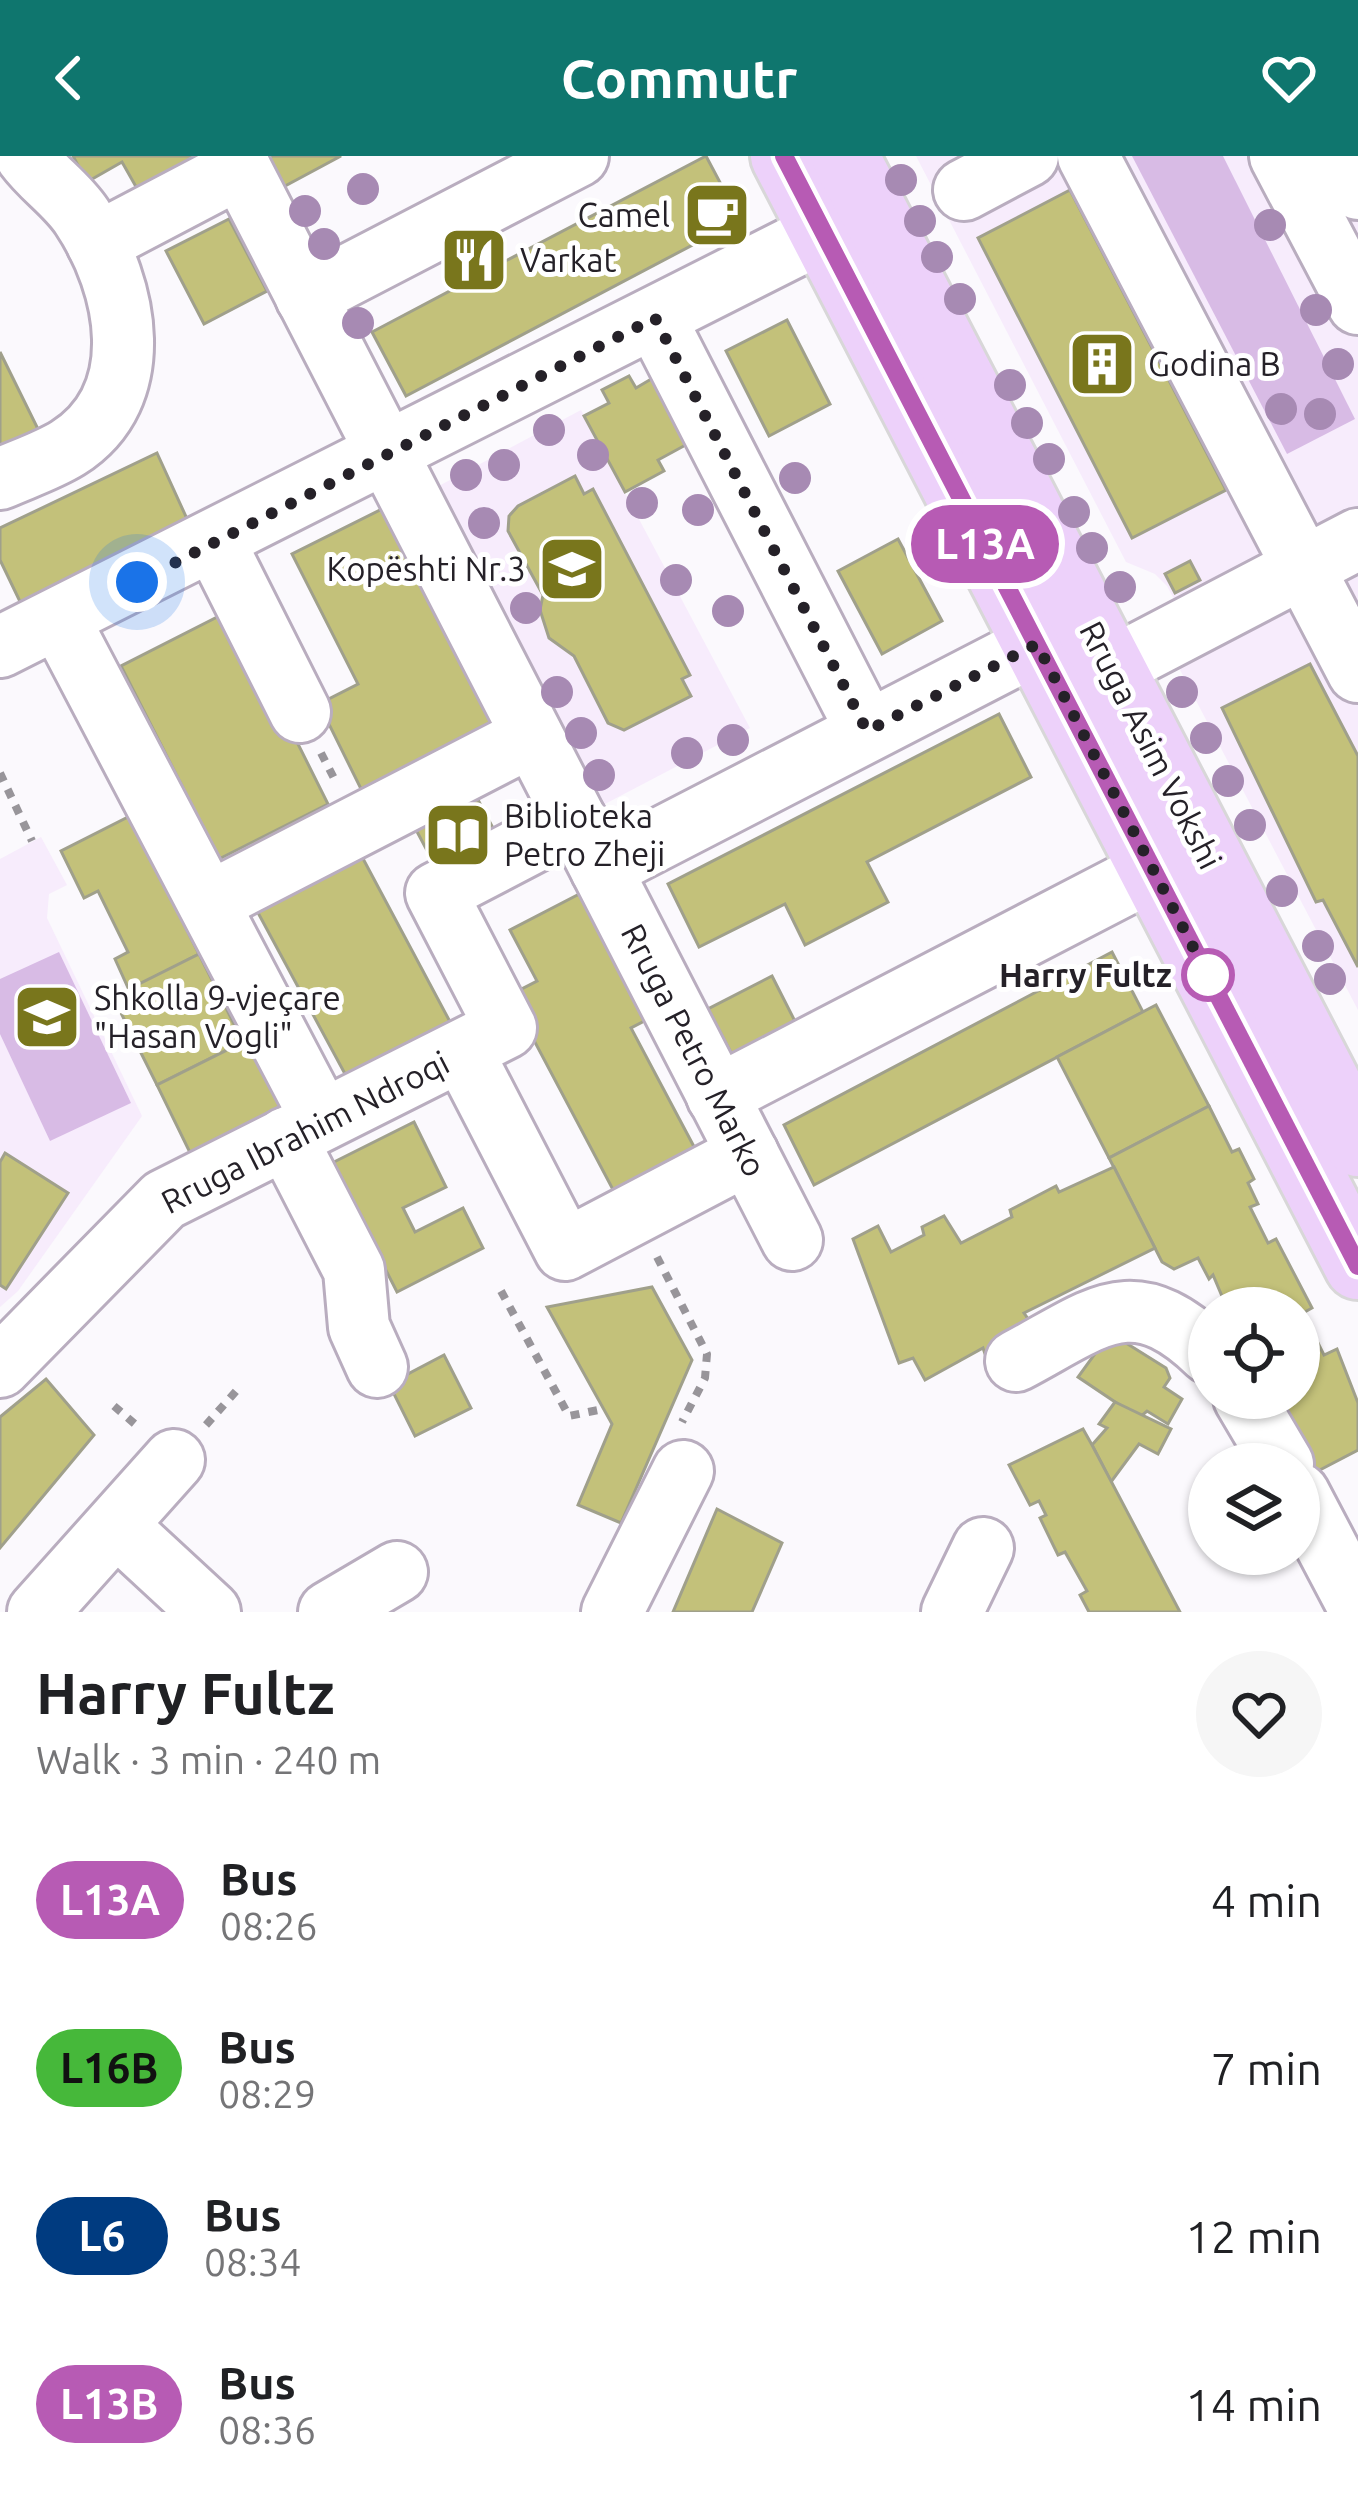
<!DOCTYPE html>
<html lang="en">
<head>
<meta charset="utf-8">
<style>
	:root { --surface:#fff; --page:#f6f6f6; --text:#202124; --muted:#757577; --accent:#0f766e }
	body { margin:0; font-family:Ubuntu,sans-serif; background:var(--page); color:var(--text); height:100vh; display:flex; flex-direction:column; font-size:45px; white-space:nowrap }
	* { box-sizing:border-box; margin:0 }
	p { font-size:39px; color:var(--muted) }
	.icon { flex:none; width:66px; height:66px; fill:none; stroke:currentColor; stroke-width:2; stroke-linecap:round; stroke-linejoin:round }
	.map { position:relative; height:1456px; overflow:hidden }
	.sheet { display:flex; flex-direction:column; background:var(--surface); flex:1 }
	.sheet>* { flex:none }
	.badge { padding:0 24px; border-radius:39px; font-size:42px; line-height:78px }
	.fabs { position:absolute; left:1188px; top:1131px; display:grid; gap:24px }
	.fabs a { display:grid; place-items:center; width:132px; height:132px; border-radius:50%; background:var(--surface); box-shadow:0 3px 9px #0004; font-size:60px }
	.you { position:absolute; width:60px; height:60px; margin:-30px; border:9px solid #fff; border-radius:50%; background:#1a73e8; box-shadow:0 0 0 18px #1a73e833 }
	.map>.badge { position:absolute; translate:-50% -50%; box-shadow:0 0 0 6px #fff }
	.round { display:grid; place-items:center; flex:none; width:126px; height:126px; border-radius:63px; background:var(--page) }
	.overview { display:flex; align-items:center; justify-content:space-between; height:204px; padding:0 36px }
	h1 { font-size:57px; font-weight:700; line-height:90px }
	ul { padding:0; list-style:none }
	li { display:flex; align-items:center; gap:36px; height:168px; padding:0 36px }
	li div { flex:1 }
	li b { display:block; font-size:45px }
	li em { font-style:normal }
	li .badge { min-width:132px; font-weight:700; text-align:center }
	header { display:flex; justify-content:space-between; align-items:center; height:156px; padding:0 36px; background:var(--accent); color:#fff; font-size:54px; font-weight:700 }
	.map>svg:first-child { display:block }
	.built { fill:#f7ecfc }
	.green { fill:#d8bbe5 }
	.building { fill:#c3c17a; stroke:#a0a08b; stroke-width:3 }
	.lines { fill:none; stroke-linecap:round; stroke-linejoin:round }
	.minor-casing { stroke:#b9adbf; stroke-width:66 }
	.major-casing { stroke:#d8d7d8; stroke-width:72 }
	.path { stroke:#98959a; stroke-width:8; stroke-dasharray:9 9; stroke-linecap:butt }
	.minor { stroke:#fff; stroke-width:60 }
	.major { stroke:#edd1fa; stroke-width:66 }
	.tree { fill:#a78ab3 }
	.line-casing { stroke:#fff; stroke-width:27 }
	.line { stroke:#b75bb4; stroke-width:18 }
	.walk { stroke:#252128; stroke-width:12; stroke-dasharray:0 21.6 }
	.stop-dot { fill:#fff; stroke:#b75bb4; stroke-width:6 }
	.labels { text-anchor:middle; stroke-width:10; stroke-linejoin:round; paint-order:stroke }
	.poi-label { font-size:33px; fill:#252128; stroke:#fff; text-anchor:start }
	.street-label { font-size:33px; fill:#252128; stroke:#fff }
	.stop-label { font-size:33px; font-weight:bold; fill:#252128; stroke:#fff; text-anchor:end }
</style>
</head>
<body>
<header><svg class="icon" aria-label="back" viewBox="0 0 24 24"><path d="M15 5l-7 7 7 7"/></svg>Commutr<svg class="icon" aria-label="heart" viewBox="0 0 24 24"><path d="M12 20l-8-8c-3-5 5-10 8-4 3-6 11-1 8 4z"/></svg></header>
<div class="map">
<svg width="1358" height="1456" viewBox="0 0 1358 1456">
	<rect width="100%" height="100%" fill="#fbf9fd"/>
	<g class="built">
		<polygon points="916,0 1358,0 1358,854 1180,514 1194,481 1167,430 1155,418 1126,406"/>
		<polygon points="581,254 750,572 603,649 435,332"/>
		<polygon points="41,681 67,729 49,738 47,762 142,960 18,1135 0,1151 0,703"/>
	</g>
	<g class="green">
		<polygon points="1132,0 1223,0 1355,263 1287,298"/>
		<polygon points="59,796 131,947 50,985 0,878 0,823"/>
	</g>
	<g class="building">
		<polygon points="73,0 192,0 194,5 139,36 122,6 87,26"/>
		<polygon points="252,0 341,0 272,37"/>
		<polygon points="706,0 740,64 406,240 372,176 459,130 445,103 483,83 496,110"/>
		<polygon points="1070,34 1226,334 1132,382 978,82"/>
		<polygon points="229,63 267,135 204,168 166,95"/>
		<polygon points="787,164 830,248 769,280 726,195"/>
		<polygon points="0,196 39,275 0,295"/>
		<polygon points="658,219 693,285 658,304 664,315 625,336 584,260 609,247 602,234 629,220 636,232"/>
		<polygon points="157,297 193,376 25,456 0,404 0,372"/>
		<polygon points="575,320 584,338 593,333 690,519 682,523 691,540 624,574 608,567 574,500 549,482 540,454 543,439 508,375 509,360 518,350"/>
		<polygon points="400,344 513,569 366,643 319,548 358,528 292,398"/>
		<polygon points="898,383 942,465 882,498 838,415"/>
		<polygon points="1190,405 1200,424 1175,437 1165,418"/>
		<polygon points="231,454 328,648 219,703 121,510"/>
		<polygon points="1310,508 1358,600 1358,811 1323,744 1316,746 1222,552"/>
		<polygon points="999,558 1031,621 867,706 888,746 805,789 785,748 699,791 668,728"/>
		<polygon points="476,640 501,687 440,719 415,672"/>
		<polygon points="130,660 199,798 129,834 115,803 128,796 98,735 84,742 61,695"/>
		<polygon points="360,697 456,877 351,929 256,753"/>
		<polygon points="589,733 656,859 631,872 700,1002 619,1045 510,839 537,825 510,774"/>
		<polygon points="1112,796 1143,856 814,1029 784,969"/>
		<polygon points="199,798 243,886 157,929 113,841"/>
		<polygon points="772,820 805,885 742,918 708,853"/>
		<polygon points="1156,849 1209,950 1109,1002 1057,901"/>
		<polygon points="261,877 302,959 197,1011 157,929"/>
		<polygon points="1209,950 1232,996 1239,993 1254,1023 1248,1027 1258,1048 1250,1051 1268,1087 1276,1083 1312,1152 1303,1157 1324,1199 1337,1193 1358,1247 1358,1294 1314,1317 1276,1242 1299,1242 1299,1152 1227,1152 1213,1119 1209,1123 1198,1102 1174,1113 1162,1106 1109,1002"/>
		<polygon points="414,966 446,1031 403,1052 415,1076 463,1052 483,1092 397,1136 368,1079 322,1012"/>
		<polygon points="5,997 68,1037 6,1133 0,1129 0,1006"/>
		<polygon points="1114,1011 1155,1092 1024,1157 1031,1167 985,1198 983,1192 925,1224 913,1202 899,1207 853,1083 878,1070 891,1096 924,1079 922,1071 944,1060 961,1087 1012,1061 1010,1054 1056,1030 1059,1036"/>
		<polygon points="652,1131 692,1204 621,1367 578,1349 612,1268 547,1151"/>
		<polygon points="1110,1177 1166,1212 1170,1222 1164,1231 1182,1243 1168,1268 1147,1255 1139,1262 1078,1221"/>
		<polygon points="444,1199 471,1252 415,1280 389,1228"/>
		<polygon points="46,1223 94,1279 0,1392 0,1261"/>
		<polygon points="1115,1246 1171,1273 1158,1298 1139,1288 1111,1326 1092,1289 1107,1272 1099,1268"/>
		<polygon points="1083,1273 1092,1289 1180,1456 1089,1456 1080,1439 1087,1435 1065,1396 1058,1399 1040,1362 1046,1359 1039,1345 1030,1349 1009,1309"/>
		<polygon points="717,1353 782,1387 752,1456 673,1456"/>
	</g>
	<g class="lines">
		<g class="minor-casing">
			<g id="minor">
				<polyline points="234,0 792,1084"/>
				<polyline points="1088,0 1358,516"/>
				<polyline points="1280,0 1358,148"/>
				<polyline points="1341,0 1358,33"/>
				<polyline points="964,34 1028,0"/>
				<polyline points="97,87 240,12"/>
				<polyline points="306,141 578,0"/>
				<polyline points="655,162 867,575"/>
				<path d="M0 323C22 313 47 305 68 292 150 240 128 130 82 61 67 38 42 22 26 0"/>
				<polyline points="215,387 300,556"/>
				<polyline points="60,465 322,964"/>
				<polyline points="0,491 823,76"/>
				<polyline points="1111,512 1358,383"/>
				<polyline points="601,713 1037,488"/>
				<polyline points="210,746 532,580"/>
				<polyline points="462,895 565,1094 748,998"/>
				<polyline points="717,940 1153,714"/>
				<polyline points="286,982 354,1114 359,1171 377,1211"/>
				<path d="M1016 1205C1096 1163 1132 1123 1209 1197"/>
				<polyline points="0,1211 164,1044 506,872 436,737 576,664"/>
				<polyline points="1244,1242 1283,1308"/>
				<polyline points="1299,1338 1358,1450"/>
				<polyline points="117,1370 210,1456"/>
				<polyline points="38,1456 174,1304"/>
				<polyline points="329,1456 397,1416"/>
				<polyline points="612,1456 683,1315"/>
				<polyline points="952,1456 983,1392"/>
			</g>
		</g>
		<g class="major-casing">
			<g id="major">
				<polyline points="784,0 1358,1110"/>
				<polyline points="845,0 1358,987"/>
			</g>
		</g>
		<g class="path">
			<polyline points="321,597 336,626"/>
			<polyline points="0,617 32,685"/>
			<polyline points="657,1101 707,1198 705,1222 682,1266"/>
			<polyline points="501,1135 569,1260 603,1253"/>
			<polyline points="114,1250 136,1269"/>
			<polyline points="206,1269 237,1234"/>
		</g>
		<use href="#minor" class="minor"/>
		<use href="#major" class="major"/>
	</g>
	<g class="tree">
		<circle cx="901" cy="24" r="16"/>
		<circle cx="363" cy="33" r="16"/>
		<circle cx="305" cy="55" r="16"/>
		<circle cx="920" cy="65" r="16"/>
		<circle cx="1270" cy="69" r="16"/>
		<circle cx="324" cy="88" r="16"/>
		<circle cx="937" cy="101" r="16"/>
		<circle cx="960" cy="143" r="16"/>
		<circle cx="1316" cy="154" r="16"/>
		<circle cx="358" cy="167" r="16"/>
		<circle cx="1338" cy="208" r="16"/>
		<circle cx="1010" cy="229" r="16"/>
		<circle cx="1281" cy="253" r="16"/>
		<circle cx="1320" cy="258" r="16"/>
		<circle cx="1027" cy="267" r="16"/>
		<circle cx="549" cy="274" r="16"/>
		<circle cx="593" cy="299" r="16"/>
		<circle cx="1049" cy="303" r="16"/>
		<circle cx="504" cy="309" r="16"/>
		<circle cx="466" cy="319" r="16"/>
		<circle cx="795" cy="322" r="16"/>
		<circle cx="642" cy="347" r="16"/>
		<circle cx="698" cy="354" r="16"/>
		<circle cx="1074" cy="356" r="16"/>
		<circle cx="484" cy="367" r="16"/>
		<circle cx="1092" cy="392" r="16"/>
		<circle cx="676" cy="424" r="16"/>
		<circle cx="1120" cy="431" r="16"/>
		<circle cx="526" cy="452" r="16"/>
		<circle cx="728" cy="455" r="16"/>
		<circle cx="557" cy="536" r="16"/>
		<circle cx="1182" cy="536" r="16"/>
		<circle cx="581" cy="577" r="16"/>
		<circle cx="1206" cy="582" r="16"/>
		<circle cx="733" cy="584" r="16"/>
		<circle cx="687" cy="597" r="16"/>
		<circle cx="599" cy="619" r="16"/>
		<circle cx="1228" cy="625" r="16"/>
		<circle cx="1250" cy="669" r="16"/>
		<circle cx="1282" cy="735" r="16"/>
		<circle cx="1318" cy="790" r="16"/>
		<circle cx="1330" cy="823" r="16"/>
	</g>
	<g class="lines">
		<g class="line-casing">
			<polyline id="line" points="784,0 1358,1110"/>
		</g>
		<use href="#line" class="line"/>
		<polyline class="walk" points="137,426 655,162 867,575 1037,488 1210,824 1208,819"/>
	</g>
	<defs>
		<g id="cafe-square" transform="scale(3.45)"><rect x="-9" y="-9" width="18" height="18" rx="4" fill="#79761c" stroke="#fff"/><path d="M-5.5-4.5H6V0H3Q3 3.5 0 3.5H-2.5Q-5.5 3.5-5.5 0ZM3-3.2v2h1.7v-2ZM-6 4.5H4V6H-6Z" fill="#fff"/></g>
		<g id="restaurant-square" transform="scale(3.45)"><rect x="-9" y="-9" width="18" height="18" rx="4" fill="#79761c" stroke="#fff"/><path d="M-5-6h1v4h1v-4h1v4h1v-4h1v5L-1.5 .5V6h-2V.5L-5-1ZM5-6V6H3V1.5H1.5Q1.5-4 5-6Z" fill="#fff"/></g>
		<g id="building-square" transform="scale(3.45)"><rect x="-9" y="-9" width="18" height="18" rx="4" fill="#79761c" stroke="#fff"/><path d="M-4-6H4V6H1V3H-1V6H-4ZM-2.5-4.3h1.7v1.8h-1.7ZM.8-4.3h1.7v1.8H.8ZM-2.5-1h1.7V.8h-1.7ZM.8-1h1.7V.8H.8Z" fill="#fff"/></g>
		<g id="school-square" transform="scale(3.45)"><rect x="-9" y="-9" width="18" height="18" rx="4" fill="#79761c" stroke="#fff"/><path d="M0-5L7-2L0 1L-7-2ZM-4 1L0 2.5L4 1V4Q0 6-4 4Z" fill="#fff"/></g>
		<g id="library-square" transform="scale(3.45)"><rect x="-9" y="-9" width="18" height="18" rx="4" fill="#79761c" stroke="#fff"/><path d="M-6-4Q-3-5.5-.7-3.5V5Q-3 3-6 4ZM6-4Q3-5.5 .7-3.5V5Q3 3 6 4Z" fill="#fff"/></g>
	</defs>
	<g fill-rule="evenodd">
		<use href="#cafe-square" x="717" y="59"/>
		<use href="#restaurant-square" x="474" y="104"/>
		<use href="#building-square" x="1102" y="208"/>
		<use href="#school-square" x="572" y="413"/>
		<use href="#library-square" x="458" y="679"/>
		<use href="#school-square" x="47" y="861"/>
	</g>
	<circle class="stop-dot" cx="1208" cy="819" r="24"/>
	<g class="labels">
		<g class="poi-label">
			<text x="670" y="71" text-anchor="end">Camel</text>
			<text x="520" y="116">Varkat</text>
			<text x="1148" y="220">Godina B</text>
			<text x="526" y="425" text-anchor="end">Kopështi Nr.3</text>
			<text x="504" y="672">Biblioteka<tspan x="504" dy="38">Petro Zheji</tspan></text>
			<text x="94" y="854">Shkolla 9-vjeçare<tspan x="94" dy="38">"Hasan Vogli"</tspan></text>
		</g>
		<g class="street-label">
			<text transform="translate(1151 589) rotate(63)" y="12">Rruga Asim Vokshi</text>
			<text transform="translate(694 894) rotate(63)" y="12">Rruga Petro Marko</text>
			<text transform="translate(305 976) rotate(-27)" y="12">Rruga Ibrahim Ndroqi</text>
		</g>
		<g class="stop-label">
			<text x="1172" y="831">Harry Fultz</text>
		</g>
	</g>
</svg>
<div class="fabs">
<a><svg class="icon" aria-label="locate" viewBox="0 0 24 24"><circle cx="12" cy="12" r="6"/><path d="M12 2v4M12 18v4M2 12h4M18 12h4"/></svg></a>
<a><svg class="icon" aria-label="layers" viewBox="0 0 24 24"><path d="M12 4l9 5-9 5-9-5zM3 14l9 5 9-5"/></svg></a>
</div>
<div class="you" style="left:137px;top:426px"></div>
<b class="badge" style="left:985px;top:388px;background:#b75bb4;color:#fff">L13A</b>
</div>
<section class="sheet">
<div class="overview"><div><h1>Harry Fultz</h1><p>Walk · 3 min · 240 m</p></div><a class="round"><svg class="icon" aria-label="heart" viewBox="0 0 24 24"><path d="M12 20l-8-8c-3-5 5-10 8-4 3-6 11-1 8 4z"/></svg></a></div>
<ul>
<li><span class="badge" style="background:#b75bb4;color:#fff">L13A</span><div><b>Bus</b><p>08:26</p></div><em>4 min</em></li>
<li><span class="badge" style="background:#46b83a;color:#111">L16B</span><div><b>Bus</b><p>08:29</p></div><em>7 min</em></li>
<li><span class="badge" style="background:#003b80;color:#fff">L6</span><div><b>Bus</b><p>08:34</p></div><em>12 min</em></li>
<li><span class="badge" style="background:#b75bb4;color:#fff">L13B</span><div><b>Bus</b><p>08:36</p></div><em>14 min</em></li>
</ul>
</section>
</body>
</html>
